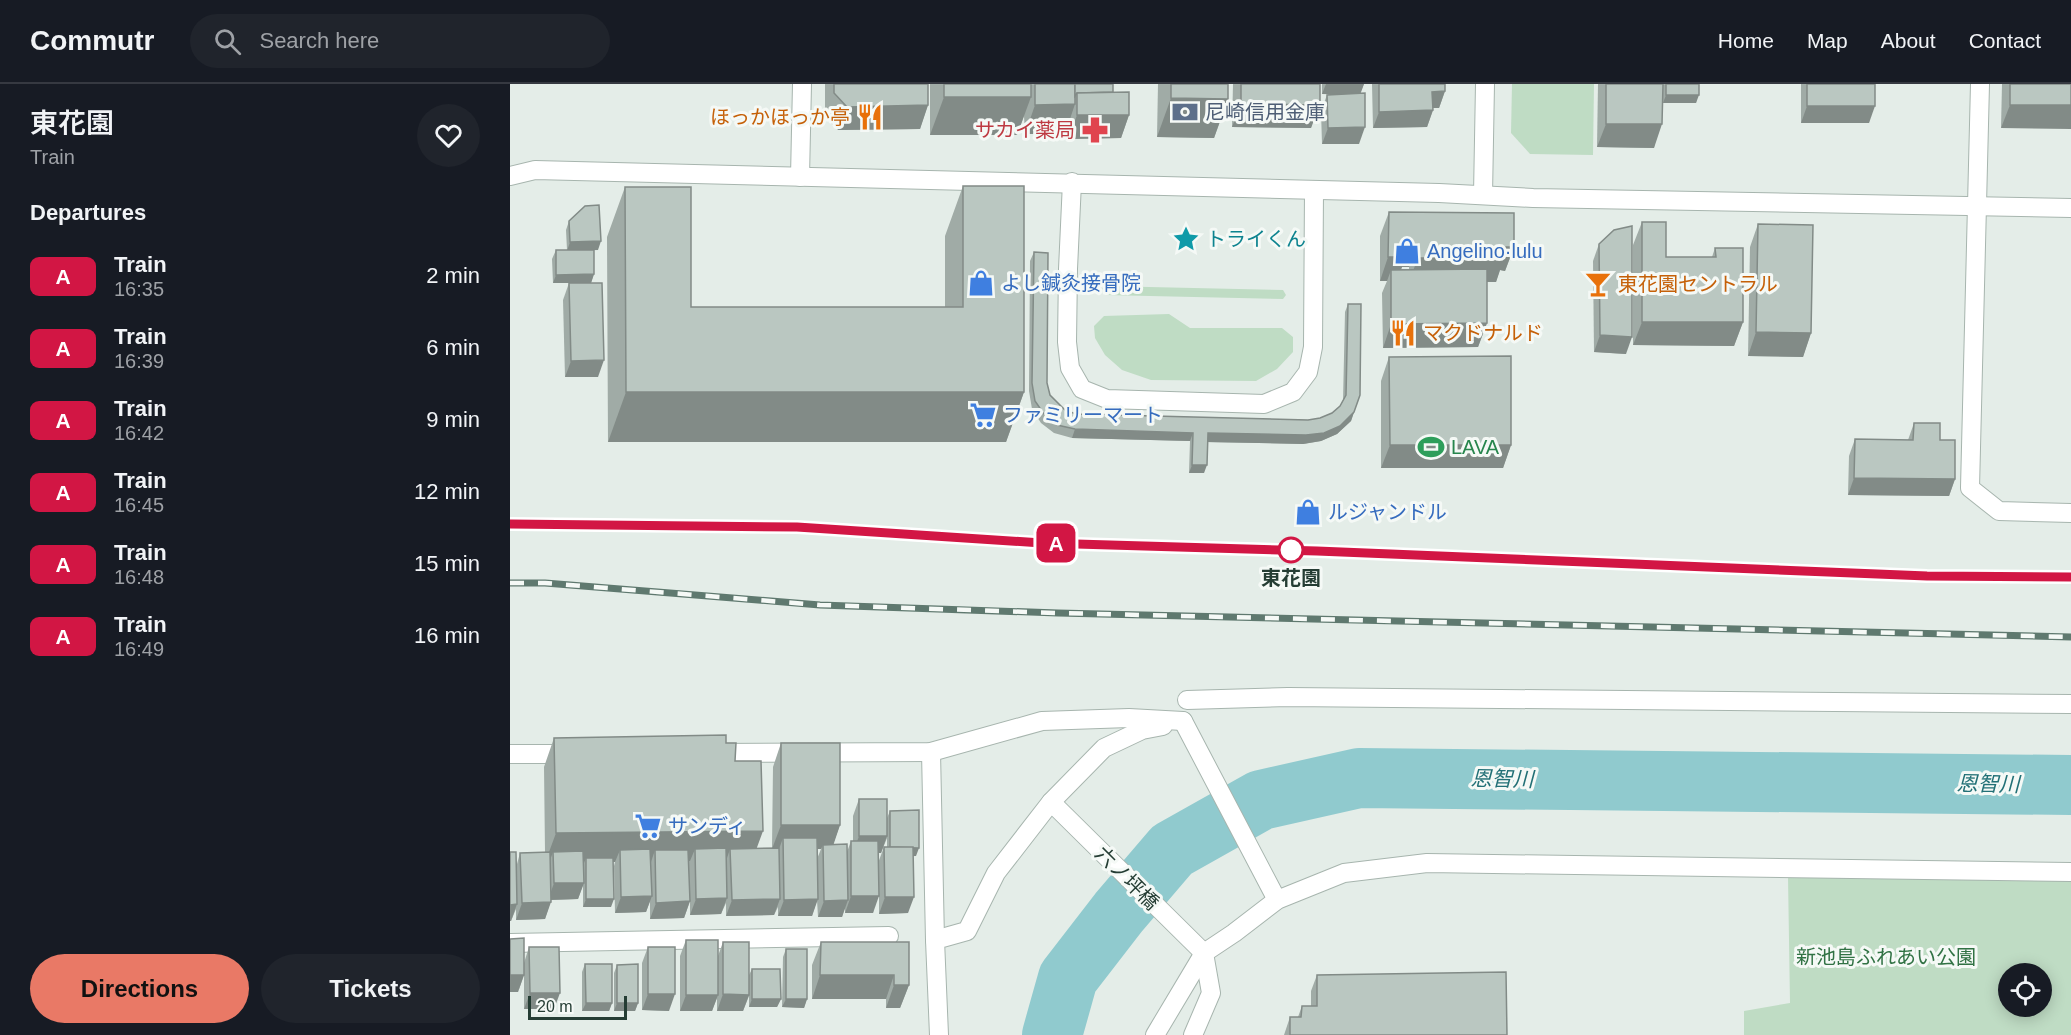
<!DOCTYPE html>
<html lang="en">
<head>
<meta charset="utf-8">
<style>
	:root { --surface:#171b24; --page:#20242c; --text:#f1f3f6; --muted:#9ea1a6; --line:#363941; --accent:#e97966 }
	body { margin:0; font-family:Helvetica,"Noto Sans JP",sans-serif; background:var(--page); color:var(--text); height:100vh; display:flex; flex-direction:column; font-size:22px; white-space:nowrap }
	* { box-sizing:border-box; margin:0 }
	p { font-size:20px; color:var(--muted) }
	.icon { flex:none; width:33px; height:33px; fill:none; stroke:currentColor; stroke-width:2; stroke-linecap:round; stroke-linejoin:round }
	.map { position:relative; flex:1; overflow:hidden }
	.details { display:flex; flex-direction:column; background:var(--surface); width:510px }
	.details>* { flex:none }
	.badge { padding:0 12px; border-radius:9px; font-size:21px; line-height:39px }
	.tools { position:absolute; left:1488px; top:879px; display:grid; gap:12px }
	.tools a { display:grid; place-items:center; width:54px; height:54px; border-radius:50%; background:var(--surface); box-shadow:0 3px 15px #0003; font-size:30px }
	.scale { position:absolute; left:18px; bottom:15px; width:99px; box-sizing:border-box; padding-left:6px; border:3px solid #253d34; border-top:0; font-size:16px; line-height:21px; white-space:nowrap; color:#253d34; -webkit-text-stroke:4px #f5f9f6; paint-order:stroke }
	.map>.badge { position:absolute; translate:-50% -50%; box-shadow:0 0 0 3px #fff }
	h2 { padding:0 30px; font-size:22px; line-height:54px }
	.round { display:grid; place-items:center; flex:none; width:63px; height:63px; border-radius:32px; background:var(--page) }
	.summary { display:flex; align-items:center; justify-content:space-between; height:102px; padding:0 30px }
	h1 { font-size:28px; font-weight:600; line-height:45px }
	.cta { display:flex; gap:12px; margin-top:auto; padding:12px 30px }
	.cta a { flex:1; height:69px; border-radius:36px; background:var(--accent); color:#111; font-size:24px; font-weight:600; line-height:69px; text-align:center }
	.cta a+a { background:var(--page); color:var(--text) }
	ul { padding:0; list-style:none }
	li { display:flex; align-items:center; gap:18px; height:72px; padding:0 30px }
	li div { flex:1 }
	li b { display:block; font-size:22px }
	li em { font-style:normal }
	li .badge { min-width:66px; font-weight:700; text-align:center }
	header { display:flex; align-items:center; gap:36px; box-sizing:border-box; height:84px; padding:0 30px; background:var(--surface); border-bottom:2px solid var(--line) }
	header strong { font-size:28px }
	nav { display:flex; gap:33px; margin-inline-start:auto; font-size:21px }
	.search { width:420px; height:54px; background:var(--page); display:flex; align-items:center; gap:15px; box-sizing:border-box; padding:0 21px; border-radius:33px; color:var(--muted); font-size:22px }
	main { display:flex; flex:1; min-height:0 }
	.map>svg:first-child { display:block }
	.green { fill:#bfdcc4; fill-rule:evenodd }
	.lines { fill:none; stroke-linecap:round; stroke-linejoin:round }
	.river { stroke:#90cace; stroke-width:60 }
	.minor-casing { stroke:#a7b5ae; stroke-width:20 }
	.minor { stroke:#fff; stroke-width:18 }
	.rail-casing { stroke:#5f796f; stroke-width:7 }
	.rail { stroke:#f5f9f6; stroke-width:4.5; stroke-dasharray:14; stroke-linecap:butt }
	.wall { fill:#a0aba6; fill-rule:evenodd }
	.shaded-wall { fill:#828b87 }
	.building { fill:#bac7c1; stroke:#828b87; stroke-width:1.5 }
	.line-casing { stroke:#fff; stroke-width:14 }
	.line { stroke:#d21644; stroke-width:9 }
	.stop-dot { fill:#fff; stroke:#d21644; stroke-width:3 }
	.labels { text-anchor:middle; stroke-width:6; stroke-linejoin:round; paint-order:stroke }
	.service-label { font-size:20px; fill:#4e5e75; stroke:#f5f9f6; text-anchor:start }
	.food-label { font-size:20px; fill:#c56008; stroke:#f5f9f6; text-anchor:start }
	.health-label { font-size:20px; fill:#be3a42; stroke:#f5f9f6; text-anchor:end }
	.culture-label { font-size:20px; fill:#0d838f; stroke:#f5f9f6; text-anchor:start }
	.shop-label { font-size:20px; fill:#366cbe; stroke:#f5f9f6; text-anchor:start }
	.leisure-label { font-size:20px; fill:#27864d; stroke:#f5f9f6; text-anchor:start }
	.stop-label { font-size:20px; font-weight:bold; fill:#253d34; stroke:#f5f9f6 }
	.street-label { font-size:20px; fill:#253d34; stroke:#f5f9f6 }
	.park-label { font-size:20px; fill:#317244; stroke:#f5f9f6 }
	.water-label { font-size:21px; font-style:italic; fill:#227076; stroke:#f5f9f6 }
</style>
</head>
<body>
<header>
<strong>Commutr</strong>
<div class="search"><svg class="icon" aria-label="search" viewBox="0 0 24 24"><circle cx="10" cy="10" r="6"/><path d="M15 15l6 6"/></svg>Search here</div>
<nav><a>Home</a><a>Map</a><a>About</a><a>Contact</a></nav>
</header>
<main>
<section class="details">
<div class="summary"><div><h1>東花園</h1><p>Train</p></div><a class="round"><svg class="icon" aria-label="heart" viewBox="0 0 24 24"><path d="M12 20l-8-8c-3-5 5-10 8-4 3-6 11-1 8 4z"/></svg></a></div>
<h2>Departures</h2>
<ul>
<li><span class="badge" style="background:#d21644;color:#fff">A</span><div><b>Train</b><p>16:35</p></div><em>2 min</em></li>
<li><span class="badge" style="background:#d21644;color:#fff">A</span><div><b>Train</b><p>16:39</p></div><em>6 min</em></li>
<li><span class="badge" style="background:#d21644;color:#fff">A</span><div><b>Train</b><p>16:42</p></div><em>9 min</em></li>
<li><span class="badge" style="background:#d21644;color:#fff">A</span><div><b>Train</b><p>16:45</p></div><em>12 min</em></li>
<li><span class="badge" style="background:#d21644;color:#fff">A</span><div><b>Train</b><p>16:48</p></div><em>15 min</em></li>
<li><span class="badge" style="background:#d21644;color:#fff">A</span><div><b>Train</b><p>16:49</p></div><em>16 min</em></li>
</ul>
<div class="cta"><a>Directions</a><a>Tickets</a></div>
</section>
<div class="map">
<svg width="1561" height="951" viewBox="0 0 1561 951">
	<rect width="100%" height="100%" fill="#e4ede8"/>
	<g class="green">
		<polygon points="1002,0 1084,0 1083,71 1020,70 1001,49"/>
		<polygon points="594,202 773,206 776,211 773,215 595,211 591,206"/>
		<polygon points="659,230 680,244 772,244 783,253 783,268 767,285 746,297 641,296 612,286 595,271 585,254 584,242 594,232"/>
		<path d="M1278 793 1561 797V951H1234V927L1280 919ZM1498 890H1532V922H1498Z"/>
	</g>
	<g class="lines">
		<polyline class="river" points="542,951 558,894 609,828 662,766 751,716 849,694 1561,701"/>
		<g class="minor-casing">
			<g id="minor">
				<polyline points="1470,0 1460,404 1489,427 1561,429"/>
				<polyline points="0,92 25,86 929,109 1023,114 1561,124"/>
				<polyline points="290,93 292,0"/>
				<polyline points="562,98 558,185 557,258 560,284 572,305 597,315 754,320 783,308 798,288 803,263 804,106"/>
				<polyline points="973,111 975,0"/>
				<polyline points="677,616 778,613 1561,620"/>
				<polyline points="673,637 767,816"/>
				<polyline points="421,668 425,856"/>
				<polyline points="202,669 421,668 532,637 619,634 673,637"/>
				<polyline points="0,670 63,670"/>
				<polyline points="541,718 694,869 701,909 683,951"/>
				<polyline points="0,859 379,852"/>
				<polyline points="429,951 425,856 457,847 486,789 541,718 594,664 632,646 653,642"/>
				<polyline points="645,951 694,869 724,849 767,816 834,789 917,779 1561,788"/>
			</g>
		</g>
		<use href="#minor" class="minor"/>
		<g class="rail-casing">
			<g id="rail">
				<polyline points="0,440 287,443 532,459 807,467 1417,492 1561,493"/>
				<polyline points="0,499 35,499 310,521 548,529 1561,553"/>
			</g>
		</g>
		<use href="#rail" class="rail"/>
	</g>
	<g class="wall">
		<polygon points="315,0 418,0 418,21 410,45 328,46 315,33"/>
		<polygon points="420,0 603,0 603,8 619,31 611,54 558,55 558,40 555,50 515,50 514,32 507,51 420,51"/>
		<polygon points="648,0 718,0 718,15 704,54 647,53"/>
		<polygon points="723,0 810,0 801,44 722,43"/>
		<polygon points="812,0 854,0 850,9 849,60 812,60 811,27 817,11 819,10 812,10"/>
		<polygon points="862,0 935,0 935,7 929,24 923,24 923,26 917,43 863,44"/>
		<polygon points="1088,0 1153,0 1144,64 1087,63"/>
		<polygon points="1153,0 1189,0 1186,19 1153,19"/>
		<polygon points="1291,0 1365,0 1359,39 1291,39"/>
		<polygon points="1492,0 1561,0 1491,44"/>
		<polygon points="453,102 514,308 496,358 98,358 97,153 115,103 181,223 435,223 435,152"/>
		<path d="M879 128 1004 163 995 187 990 186 986 198H977V239L968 263 873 264 872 209 877 197H870V152ZM892 183H899V185H891Z"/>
		<polygon points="59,137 88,166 84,166 84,190 81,199 43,199 42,175 46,166 57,166 56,146"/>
		<polygon points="1132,138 1156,173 1202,173 1205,164 1233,238 1224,262 1123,261 1123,161"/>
		<polygon points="1248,140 1301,249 1293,273 1238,272 1240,163"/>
		<polygon points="1089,160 1116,270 1084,268 1083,177"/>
		<polygon points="524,168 537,299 540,311 555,326 566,330 798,336 810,334 822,329 830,322 833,317 835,228 838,220 850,311 841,337 827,350 811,357 793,360 697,358 694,389 679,389 680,357 562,354 544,349 531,339 522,325 519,307 520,177"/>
		<polygon points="59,199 88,293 55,293 53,216"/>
		<polygon points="879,273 1001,361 993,384 871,384 871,297"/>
		<polygon points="1404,339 1430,356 1445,395 1439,412 1338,411 1339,372 1345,355 1398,356"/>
		<path d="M44 654 216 659 225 677 246 764H262L263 683 271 659 330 741 323 760 337 768 341 757H343V732L349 715 377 734 380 727 406 772H403L398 829 369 830V798L363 829H335V823L332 833H308L307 816 302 832H268V823L264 831 216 832V819L211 830 180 831V817L174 834 140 835V817L136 828 105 829 104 782 105 778H103L101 823H73V801L68 815 41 816 35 835 6 836V825L1 837 7 780 10 769 35 768 34 683ZM377 754V763H374L368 779V769H371ZM307 765H311L307 775Z"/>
		<polygon points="176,856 208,872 213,858 239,891 242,885 271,915 267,923 239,923 239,912 233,927 207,927 207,914 202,927 170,927 170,872"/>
		<polygon points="311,858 399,858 399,901 390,924 376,924 376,915 302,915 302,881"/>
		<polygon points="19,863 44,925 14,925 14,891 8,908 14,879"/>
		<polygon points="138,863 159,927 132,926 132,879"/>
		<polygon points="276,865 297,915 294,924 272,923 273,873"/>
		<polygon points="75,880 102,919 99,927 72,927 72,888"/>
		<polygon points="107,881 128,919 125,927 104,927 104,889"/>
		<polygon points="807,891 997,951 774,951 780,933 788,933 792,922 801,922 801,907"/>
	</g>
	<g class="shaded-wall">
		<polygon points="816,0 854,0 850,11 812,10"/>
		<polygon points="935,7 929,24 916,24 922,8"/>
		<polygon points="1156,11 1189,11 1186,19 1153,19"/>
		<polygon points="434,13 521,13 507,51 420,51"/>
		<polygon points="661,14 718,15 704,54 647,53"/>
		<polygon points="565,20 555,50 515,50 525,21"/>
		<polygon points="731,20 810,21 801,44 722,43"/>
		<polygon points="418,21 410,45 328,46 337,23"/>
		<polygon points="1500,21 1561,21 1561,45 1491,44"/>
		<polygon points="1297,22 1365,22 1359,39 1291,39"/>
		<polygon points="923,26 917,43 863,44 869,28"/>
		<polygon points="567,31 619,31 611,54 558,55"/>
		<polygon points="1096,40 1152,40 1144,64 1087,63"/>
		<polygon points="855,43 849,60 812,60 818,44"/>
		<polygon points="91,157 88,166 57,167 60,158"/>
		<polygon points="896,160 907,160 899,183 892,183 887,197 881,186 877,197 870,197 878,173"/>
		<polygon points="994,163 1004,163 995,187 990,186 986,198 899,197 908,174"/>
		<polygon points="84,190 81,199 43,199 46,191"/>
		<polygon points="1132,238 1233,238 1224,262 1123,261"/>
		<polygon points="977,239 968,263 873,264 881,240"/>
		<polygon points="1246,248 1301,249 1293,273 1238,272"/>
		<polygon points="1090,251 1122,253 1116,270 1084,268"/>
		<polygon points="94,276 88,293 55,293 61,277"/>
		<polygon points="116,308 514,308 496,358 98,358"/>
		<polygon points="844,328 841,337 827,350 811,357 793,360 695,358 698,349 796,351"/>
		<polygon points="565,345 683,349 680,357 562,354"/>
		<polygon points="880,361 1001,361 993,384 871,384"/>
		<polygon points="682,381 697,381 694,389 679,389"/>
		<polygon points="1344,394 1445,395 1439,412 1338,411"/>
		<polygon points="271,741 330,741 322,765 313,761 311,765 273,765 273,754 269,765 262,765"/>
		<polygon points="253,747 242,777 220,765 216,777 185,765 180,777 145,778 145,766 141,778 110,766 105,778 76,779 76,774 74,779 44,779 43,768 39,779 35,779 46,749"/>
		<polygon points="349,752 377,752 371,769 343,769"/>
		<polygon points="380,764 409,764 406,772 377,773"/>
		<polygon points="44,799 74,799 68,815 38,816"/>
		<polygon points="142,812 136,828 105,829 111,813"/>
		<polygon points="341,812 369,812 363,829 335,829"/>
		<polygon points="375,813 404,813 398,829 369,830"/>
		<polygon points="217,814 211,830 180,831 186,815"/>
		<polygon points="76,815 104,815 101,823 73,823"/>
		<polygon points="270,815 264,831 216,832 222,816"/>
		<polygon points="308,815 302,832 268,832 274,816"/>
		<polygon points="338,816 332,833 308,833 314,817"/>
		<polygon points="180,817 174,834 140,835 146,819"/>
		<polygon points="41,818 35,835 6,836 12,819"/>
		<polygon points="7,820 1,837 0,837 0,821"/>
		<polygon points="0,891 14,891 8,908 0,908"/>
		<polygon points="310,891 384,891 376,915 302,915"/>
		<polygon points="384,901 399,901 390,924 376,924"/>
		<polygon points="20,909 50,909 44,925 14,925"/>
		<polygon points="138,910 165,910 159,927 132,926"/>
		<polygon points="213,910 239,911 233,927 207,927"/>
		<polygon points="176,911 208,911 202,927 170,927"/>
		<polygon points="242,915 271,915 267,923 239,923"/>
		<polygon points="276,915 297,915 294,924 272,923"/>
		<polygon points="76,919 102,919 99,927 72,927"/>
		<polygon points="107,919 128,919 125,927 104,927"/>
	</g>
	<g class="building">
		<polygon points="324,0 418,0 418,21 337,23 324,9"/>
		<rect x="434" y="0" width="87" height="13"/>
		<polygon points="525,0 565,0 565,20 525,21"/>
		<polygon points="565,0 603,0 603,8 567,9 565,12"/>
		<polygon points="661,0 718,0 718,15 661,14"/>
		<polygon points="731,0 810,0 810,21 731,20"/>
		<polygon points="869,0 935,0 935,7 922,8 923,26 869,28"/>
		<polygon points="1096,0 1153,0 1152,40 1096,40"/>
		<rect x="1156" y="0" width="33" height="11"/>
		<rect x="1297" y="0" width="68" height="22"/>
		<rect x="1500" y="0" width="61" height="21"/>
		<polygon points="619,8 619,31 567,31 567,9"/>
		<polygon points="855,9 855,43 818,44 817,11"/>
		<polygon points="453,102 514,102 514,308 116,308 115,103 181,103 181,223 453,223"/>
		<polygon points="89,121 91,157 60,158 59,137 75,122"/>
		<polygon points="879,128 1004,129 1004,163 994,163 994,174 908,174 907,160 896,160 896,173 878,173"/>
		<polygon points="1132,138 1156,138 1156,173 1206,173 1205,164 1233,164 1233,238 1132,238"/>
		<polygon points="1248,140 1303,141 1301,249 1246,248"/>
		<polygon points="1122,142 1122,253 1090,251 1089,160 1104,146"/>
		<polygon points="46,166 84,166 84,190 46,191"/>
		<polygon points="524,168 538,169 537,299 540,311 555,326 566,330 798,336 810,334 822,329 830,322 836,311 838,220 851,220 850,311 844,328 830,342 814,349 796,351 698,349 697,381 682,381 683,349 565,345 547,341 534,330 525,317 522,299"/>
		<polygon points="977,185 977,239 881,240 881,186"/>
		<polygon points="59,199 92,199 94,276 61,277"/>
		<polygon points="1001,272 1001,361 880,361 879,273"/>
		<polygon points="1404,339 1430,339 1430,356 1445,356 1445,395 1344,394 1345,355 1403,356"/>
		<polygon points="216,651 216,659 226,659 225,677 251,677 253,747 46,749 44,654"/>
		<rect x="271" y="659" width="59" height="82"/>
		<rect x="349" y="715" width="28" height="37"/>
		<polygon points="409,726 409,764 380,763 380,727"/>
		<polygon points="273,754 307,754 308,815 274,816"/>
		<polygon points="341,757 368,757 369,812 341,812"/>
		<polygon points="337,760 338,816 314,817 313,761"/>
		<polygon points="374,763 403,763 404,813 375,813"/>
		<polygon points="216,764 217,814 186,815 185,765"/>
		<polygon points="269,764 270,815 222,816 220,765"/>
		<polygon points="140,765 142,812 111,813 110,766"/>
		<polygon points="145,766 178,766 180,817 146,819"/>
		<polygon points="73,767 74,799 44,799 43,768"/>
		<polygon points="0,768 6,768 7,820 0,821"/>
		<polygon points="40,768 41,818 12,819 10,769"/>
		<polygon points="76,774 103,774 104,815 76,815"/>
		<polygon points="14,854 14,891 0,891 0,855"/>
		<rect x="176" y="856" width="32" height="55"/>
		<polygon points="213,858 239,858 239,911 213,910"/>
		<polygon points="311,858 399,858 399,901 384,901 384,891 310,891"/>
		<polygon points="19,863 49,863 50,909 20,909"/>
		<rect x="138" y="863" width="27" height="47"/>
		<rect x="276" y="865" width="21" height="50"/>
		<polygon points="75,880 102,880 102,919 76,919"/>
		<polygon points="128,880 128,919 107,919 107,881"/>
		<polygon points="242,885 270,885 271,915 242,915"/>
		<polygon points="996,888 997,951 780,951 780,933 791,933 792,922 807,922 807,891"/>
	</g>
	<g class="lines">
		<g class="line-casing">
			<polyline id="line" points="0,440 287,443 532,459 807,467 1417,492 1561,493"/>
		</g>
		<use href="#line" class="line"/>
	</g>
	<defs>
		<g id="bank-bare" transform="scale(2.07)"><path d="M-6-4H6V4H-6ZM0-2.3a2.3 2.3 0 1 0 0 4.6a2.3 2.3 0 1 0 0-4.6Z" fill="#5c6f8a" stroke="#f5f9f6" stroke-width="2.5" paint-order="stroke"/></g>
		<g id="restaurant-bare" transform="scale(2.07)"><path d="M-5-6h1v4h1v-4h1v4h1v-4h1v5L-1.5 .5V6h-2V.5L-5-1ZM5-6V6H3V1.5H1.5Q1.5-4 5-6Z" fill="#e8710a" stroke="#f5f9f6" stroke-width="2.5" paint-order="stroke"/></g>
		<g id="pharmacy-bare" transform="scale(2.07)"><path d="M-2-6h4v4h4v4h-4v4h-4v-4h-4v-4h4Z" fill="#e0444e" stroke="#f5f9f6" stroke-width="2.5" paint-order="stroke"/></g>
		<g id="sight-bare" transform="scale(2.07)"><path d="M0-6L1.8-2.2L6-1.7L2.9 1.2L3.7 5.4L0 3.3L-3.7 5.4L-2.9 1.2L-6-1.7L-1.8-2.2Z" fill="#0f9aa8" stroke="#f5f9f6" stroke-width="2.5" paint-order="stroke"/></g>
		<g id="shop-bare" transform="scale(2.07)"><path d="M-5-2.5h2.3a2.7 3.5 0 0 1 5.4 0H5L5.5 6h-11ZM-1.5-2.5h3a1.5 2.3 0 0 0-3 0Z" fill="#3f7fe0" stroke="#f5f9f6" stroke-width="2.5" paint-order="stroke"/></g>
		<g id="bar-bare" transform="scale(2.07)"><path d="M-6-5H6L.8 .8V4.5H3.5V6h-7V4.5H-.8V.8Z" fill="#e8710a" stroke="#f5f9f6" stroke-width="2.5" paint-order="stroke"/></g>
		<g id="supermarket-bare" transform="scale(2.07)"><path d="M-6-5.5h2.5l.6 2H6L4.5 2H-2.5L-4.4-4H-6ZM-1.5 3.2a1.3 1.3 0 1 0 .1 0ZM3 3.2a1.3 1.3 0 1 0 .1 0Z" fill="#3f7fe0" stroke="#f5f9f6" stroke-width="2.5" paint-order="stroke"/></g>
		<g id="stadium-bare" transform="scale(2.07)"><path d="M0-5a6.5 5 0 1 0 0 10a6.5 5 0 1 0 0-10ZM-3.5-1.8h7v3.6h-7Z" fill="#2e9e5b" stroke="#f5f9f6" stroke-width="2.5" paint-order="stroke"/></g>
	</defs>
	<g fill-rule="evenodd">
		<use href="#bank-bare" x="675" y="28"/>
		<use href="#restaurant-bare" x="360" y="33"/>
		<use href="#pharmacy-bare" x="585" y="46"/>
		<use href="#sight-bare" x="676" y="155"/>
		<use href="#shop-bare" x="897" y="167"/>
		<use href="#shop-bare" x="471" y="199"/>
		<use href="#bar-bare" x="1088" y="200"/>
		<use href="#restaurant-bare" x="893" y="249"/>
		<use href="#supermarket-bare" x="473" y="331"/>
		<use href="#stadium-bare" x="921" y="363"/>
		<use href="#shop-bare" x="798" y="428"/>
		<use href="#supermarket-bare" x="138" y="742"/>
	</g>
	<circle class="stop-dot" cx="781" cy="466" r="12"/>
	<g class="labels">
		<g class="service-label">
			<text x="695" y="35">尼崎信用金庫</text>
		</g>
		<g class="food-label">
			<text x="340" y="40" text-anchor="end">ほっかほっか亭</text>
			<text x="1108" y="207">東花園セントラル</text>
			<text x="913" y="256">マクドナルド</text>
		</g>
		<g class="health-label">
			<text x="565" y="53">サカイ薬局</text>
		</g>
		<g class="culture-label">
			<text x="696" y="162">トライくん</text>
		</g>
		<g class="shop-label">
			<text x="917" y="174">Angelino·lulu</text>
			<text x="491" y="206">よし鍼灸接骨院</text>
			<text x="493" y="338">ファミリーマート</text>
			<text x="818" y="435">ルジャンドル</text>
			<text x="158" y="749">サンディ</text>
		</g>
		<g class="leisure-label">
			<text x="941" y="370">LAVA</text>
		</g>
		<g class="stop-label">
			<text x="781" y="501">東花園</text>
		</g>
		<g class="street-label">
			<text transform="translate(617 794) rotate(45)" y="7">六ノ坪橋</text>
		</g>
		<g class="park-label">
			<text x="1376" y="880">新池島ふれあい公園</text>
		</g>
		<g class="water-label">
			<text transform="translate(992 695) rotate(1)" y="7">恩智川</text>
			<text transform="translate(1478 700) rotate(1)" y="7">恩智川</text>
		</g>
	</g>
</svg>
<div class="tools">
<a><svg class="icon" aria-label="locate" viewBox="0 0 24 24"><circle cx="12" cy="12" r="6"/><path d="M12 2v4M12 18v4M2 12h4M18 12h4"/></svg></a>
</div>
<div class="scale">20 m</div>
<b class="badge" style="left:546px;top:459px;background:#d21644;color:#fff">A</b>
</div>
</main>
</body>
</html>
